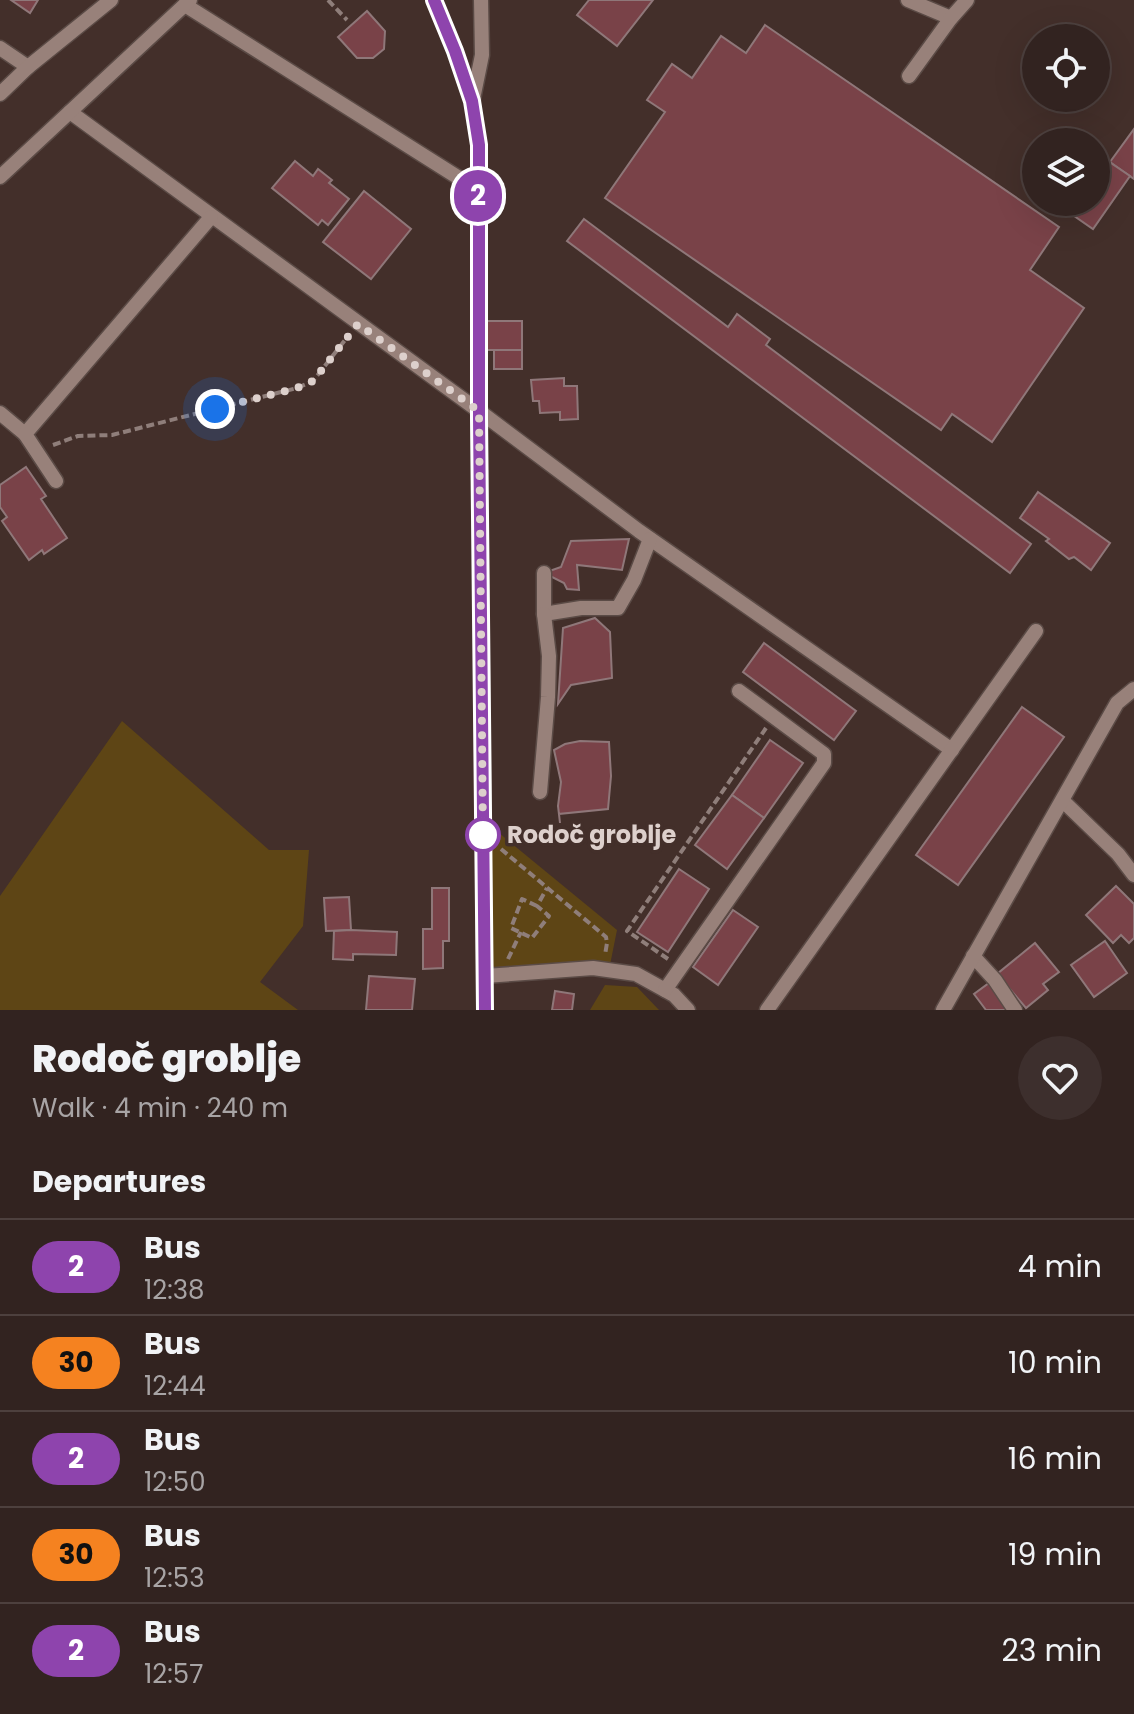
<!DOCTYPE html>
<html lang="en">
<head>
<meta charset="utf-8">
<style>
	:root { --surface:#322320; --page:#3d2f2d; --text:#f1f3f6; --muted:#a8a4a5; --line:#4d403e }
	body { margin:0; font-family:Poppins,sans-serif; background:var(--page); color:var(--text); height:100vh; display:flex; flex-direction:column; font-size:30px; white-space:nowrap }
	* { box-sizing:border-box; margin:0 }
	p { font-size:26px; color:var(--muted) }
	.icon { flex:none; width:44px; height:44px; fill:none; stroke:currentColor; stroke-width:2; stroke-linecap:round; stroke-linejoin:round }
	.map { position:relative; height:1010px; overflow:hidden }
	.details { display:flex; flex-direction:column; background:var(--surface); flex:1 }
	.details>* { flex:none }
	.badge { padding:0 16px; border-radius:26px; font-size:28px; line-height:52px }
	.fabs { position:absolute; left:1022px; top:24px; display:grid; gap:16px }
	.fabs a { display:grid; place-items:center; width:88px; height:88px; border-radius:50%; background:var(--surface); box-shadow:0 8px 32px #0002,0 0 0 2px var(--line); font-size:40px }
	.you { position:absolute; width:40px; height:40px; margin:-20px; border:6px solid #fff; border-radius:50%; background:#1a73e8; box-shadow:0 0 0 12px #1a73e833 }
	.map>.badge { position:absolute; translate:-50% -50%; box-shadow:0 0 0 4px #fff }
	h2 { padding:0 32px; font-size:30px; line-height:72px }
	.round { display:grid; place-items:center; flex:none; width:84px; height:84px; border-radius:42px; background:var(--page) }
	.summary { display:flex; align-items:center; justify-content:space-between; height:136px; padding:0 32px }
	h1 { font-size:38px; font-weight:800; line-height:60px }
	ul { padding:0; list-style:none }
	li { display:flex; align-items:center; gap:24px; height:96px; padding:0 32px; border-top:2px solid var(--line) }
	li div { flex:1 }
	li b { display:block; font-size:30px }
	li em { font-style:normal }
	li .badge { min-width:88px; font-weight:700; text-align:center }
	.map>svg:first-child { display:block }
	.green { fill:#5e4515 }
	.building { fill:#794248; stroke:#8f7779; stroke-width:2 }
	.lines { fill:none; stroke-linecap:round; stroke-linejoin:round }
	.minor-casing { stroke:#5b4b46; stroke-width:17 }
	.path { stroke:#8f7e7a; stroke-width:4; stroke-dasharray:8 4; stroke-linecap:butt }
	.minor { stroke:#98817a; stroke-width:14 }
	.line-casing { stroke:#fff; stroke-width:18 }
	.line { stroke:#8e44ad; stroke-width:12 }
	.walk { stroke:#ddd0cc; stroke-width:8; stroke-dasharray:0 14.4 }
	.stop-dot { fill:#fff; stroke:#8e44ad; stroke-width:4 }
	.labels { text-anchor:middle; stroke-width:7; stroke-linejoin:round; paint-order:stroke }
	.stop-label { font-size:24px; font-weight:bold; fill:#ddd0cc; stroke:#432f2a; text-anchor:start }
</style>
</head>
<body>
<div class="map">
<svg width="1134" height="1010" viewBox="0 0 1134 1010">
	<rect width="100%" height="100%" fill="#432f2a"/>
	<g class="green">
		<polygon points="122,721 269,850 309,850 303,926 260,982 298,1010 0,1010 0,896"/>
		<polygon points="499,833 617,930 609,970 485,976 483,841"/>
		<polygon points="605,985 637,987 659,1010 590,1010"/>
	</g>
	<g class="building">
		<polygon points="11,0 38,0 30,13"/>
		<polygon points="589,0 653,0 617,46 577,15"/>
		<polygon points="367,11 385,31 384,49 373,58 357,58 338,37"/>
		<polygon points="765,25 1059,227 1030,270 1084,308 992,442 952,414 941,430 605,198 665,112 647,100 672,64 692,78 721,36 746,53"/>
		<polygon points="1134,129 1134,179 1110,162"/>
		<polygon points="1066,132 1080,142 1059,142"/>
		<polygon points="1096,153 1130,176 1093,229 1054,202 1096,202"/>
		<polygon points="295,161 313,176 318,169 332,180 329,183 349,199 328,225 322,220 318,225 272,188"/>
		<polygon points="364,191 411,229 371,279 323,242"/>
		<polygon points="584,219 728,327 737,314 770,339 766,345 1031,544 1010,573 567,241"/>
		<rect x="486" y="321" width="36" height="29"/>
		<rect x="494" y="350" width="28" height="19"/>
		<polygon points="564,378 564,386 577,386 578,419 560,420 560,412 540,413 539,401 533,401 531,380"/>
		<polygon points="26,467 46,496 41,499 67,538 44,554 42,550 29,560 2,521 7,517 0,507 0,485"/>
		<polygon points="1038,492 1110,543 1091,570 1074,557 1069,559 1046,541 1049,539 1020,518"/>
		<polygon points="629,539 622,570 577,565 579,590 567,589 564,583 544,573 561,567 571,541"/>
		<polygon points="595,618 610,632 612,678 571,685 558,704 563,628"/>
		<polygon points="764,643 856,711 834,740 743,672"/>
		<polygon points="1022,707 1064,737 958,885 916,855"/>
		<polygon points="770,740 803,763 764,818 732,795"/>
		<polygon points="580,741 609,742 611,776 608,809 559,814 560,823 558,806 561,782 554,750 565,744"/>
		<polygon points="732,795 764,818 727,869 695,845"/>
		<polygon points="679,869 709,889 668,952 637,932"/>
		<polygon points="1116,886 1134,904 1134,938 1129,943 1121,935 1113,943 1086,915"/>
		<polygon points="432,888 449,888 449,941 443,941 443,968 423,969 423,929 432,929"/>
		<polygon points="349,897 351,930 326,931 324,898"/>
		<polygon points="733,910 758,927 718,985 693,967"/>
		<polygon points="351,930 397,932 396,955 353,954 353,960 333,959 334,931"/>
		<polygon points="1105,941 1127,973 1094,997 1071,965"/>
		<polygon points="1035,943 1059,972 1043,984 1048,990 1026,1008 997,974"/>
		<polygon points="369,976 415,979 412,1010 366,1010"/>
		<polygon points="989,983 1010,1010 986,1010 974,994"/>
		<polygon points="555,991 574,994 572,1010 552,1010"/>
	</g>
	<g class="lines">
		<g class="minor-casing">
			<g id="minor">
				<polyline points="434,0 455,51 472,101 479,145 479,411 485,1010"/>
				<polyline points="908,0 951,18"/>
				<polyline points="185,5 478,190"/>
				<polyline points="0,48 28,67"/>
				<polyline points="909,76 951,18 967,0"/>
				<polyline points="0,94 28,67 111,0"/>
				<polyline points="473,99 482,55 481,0"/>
				<polyline points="70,112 479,411 639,531 952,750"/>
				<polyline points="0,177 190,0"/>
				<polyline points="0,413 25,434"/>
				<polyline points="56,481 25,434 211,217"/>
				<polyline points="544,573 544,614 581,608 618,608 634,580 650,539"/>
				<polyline points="540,792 548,697 549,656 544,614"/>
				<polyline points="1063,801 1118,854 1134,875"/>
				<polyline points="973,956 995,980 1015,1010"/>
				<polyline points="485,976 593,968 636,974 674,995 688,1010"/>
				<polyline points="665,990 824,763 824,754 739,691"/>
				<polyline points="767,1010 1036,631"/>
				<polyline points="943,1010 1117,703 1134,689"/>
			</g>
		</g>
		<g class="path">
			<polyline points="328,0 347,20"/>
			<polyline points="53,445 78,436 112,435 297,388 313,381 349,335"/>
			<polyline points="501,849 606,937 607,943 605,955"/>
			<polyline points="537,906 522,899 511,928 532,938 549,916 537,906 547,888"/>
			<polyline points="508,959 521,932"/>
			<polyline points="668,959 627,931 766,728"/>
		</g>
		<use href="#minor" class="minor"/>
	</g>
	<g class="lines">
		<g class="line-casing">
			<polyline id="line" points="434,0 455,51 472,101 479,145 479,418 485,1010"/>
		</g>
		<use href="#line" class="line"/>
		<polyline class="walk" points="215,409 297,388 313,381 358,324 479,411 483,841 483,835"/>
	</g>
	<circle class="stop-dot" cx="483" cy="835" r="16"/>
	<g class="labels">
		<g class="stop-label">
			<text x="507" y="843">Rodoč groblje</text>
		</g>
	</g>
</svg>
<div class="fabs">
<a><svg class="icon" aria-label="locate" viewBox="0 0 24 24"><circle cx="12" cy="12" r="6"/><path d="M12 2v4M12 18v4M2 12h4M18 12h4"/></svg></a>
<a><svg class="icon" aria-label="layers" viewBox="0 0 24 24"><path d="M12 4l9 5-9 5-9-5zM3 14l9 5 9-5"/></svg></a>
</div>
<div class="you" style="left:215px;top:409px"></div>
<b class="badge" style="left:478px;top:196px;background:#8e44ad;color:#fff">2</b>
</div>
<section class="details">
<div class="summary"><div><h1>Rodoč groblje</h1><p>Walk · 4 min · 240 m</p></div><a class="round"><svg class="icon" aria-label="heart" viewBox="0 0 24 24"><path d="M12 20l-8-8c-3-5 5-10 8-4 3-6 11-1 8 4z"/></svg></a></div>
<h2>Departures</h2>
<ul>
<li><span class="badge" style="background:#8e44ad;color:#fff">2</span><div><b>Bus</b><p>12:38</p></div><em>4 min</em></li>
<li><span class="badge" style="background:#f58220;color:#111">30</span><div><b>Bus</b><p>12:44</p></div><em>10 min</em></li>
<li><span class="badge" style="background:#8e44ad;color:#fff">2</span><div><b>Bus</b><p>12:50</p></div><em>16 min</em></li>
<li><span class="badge" style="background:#f58220;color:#111">30</span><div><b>Bus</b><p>12:53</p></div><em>19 min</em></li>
<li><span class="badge" style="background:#8e44ad;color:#fff">2</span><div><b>Bus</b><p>12:57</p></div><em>23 min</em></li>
</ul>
</section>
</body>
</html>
